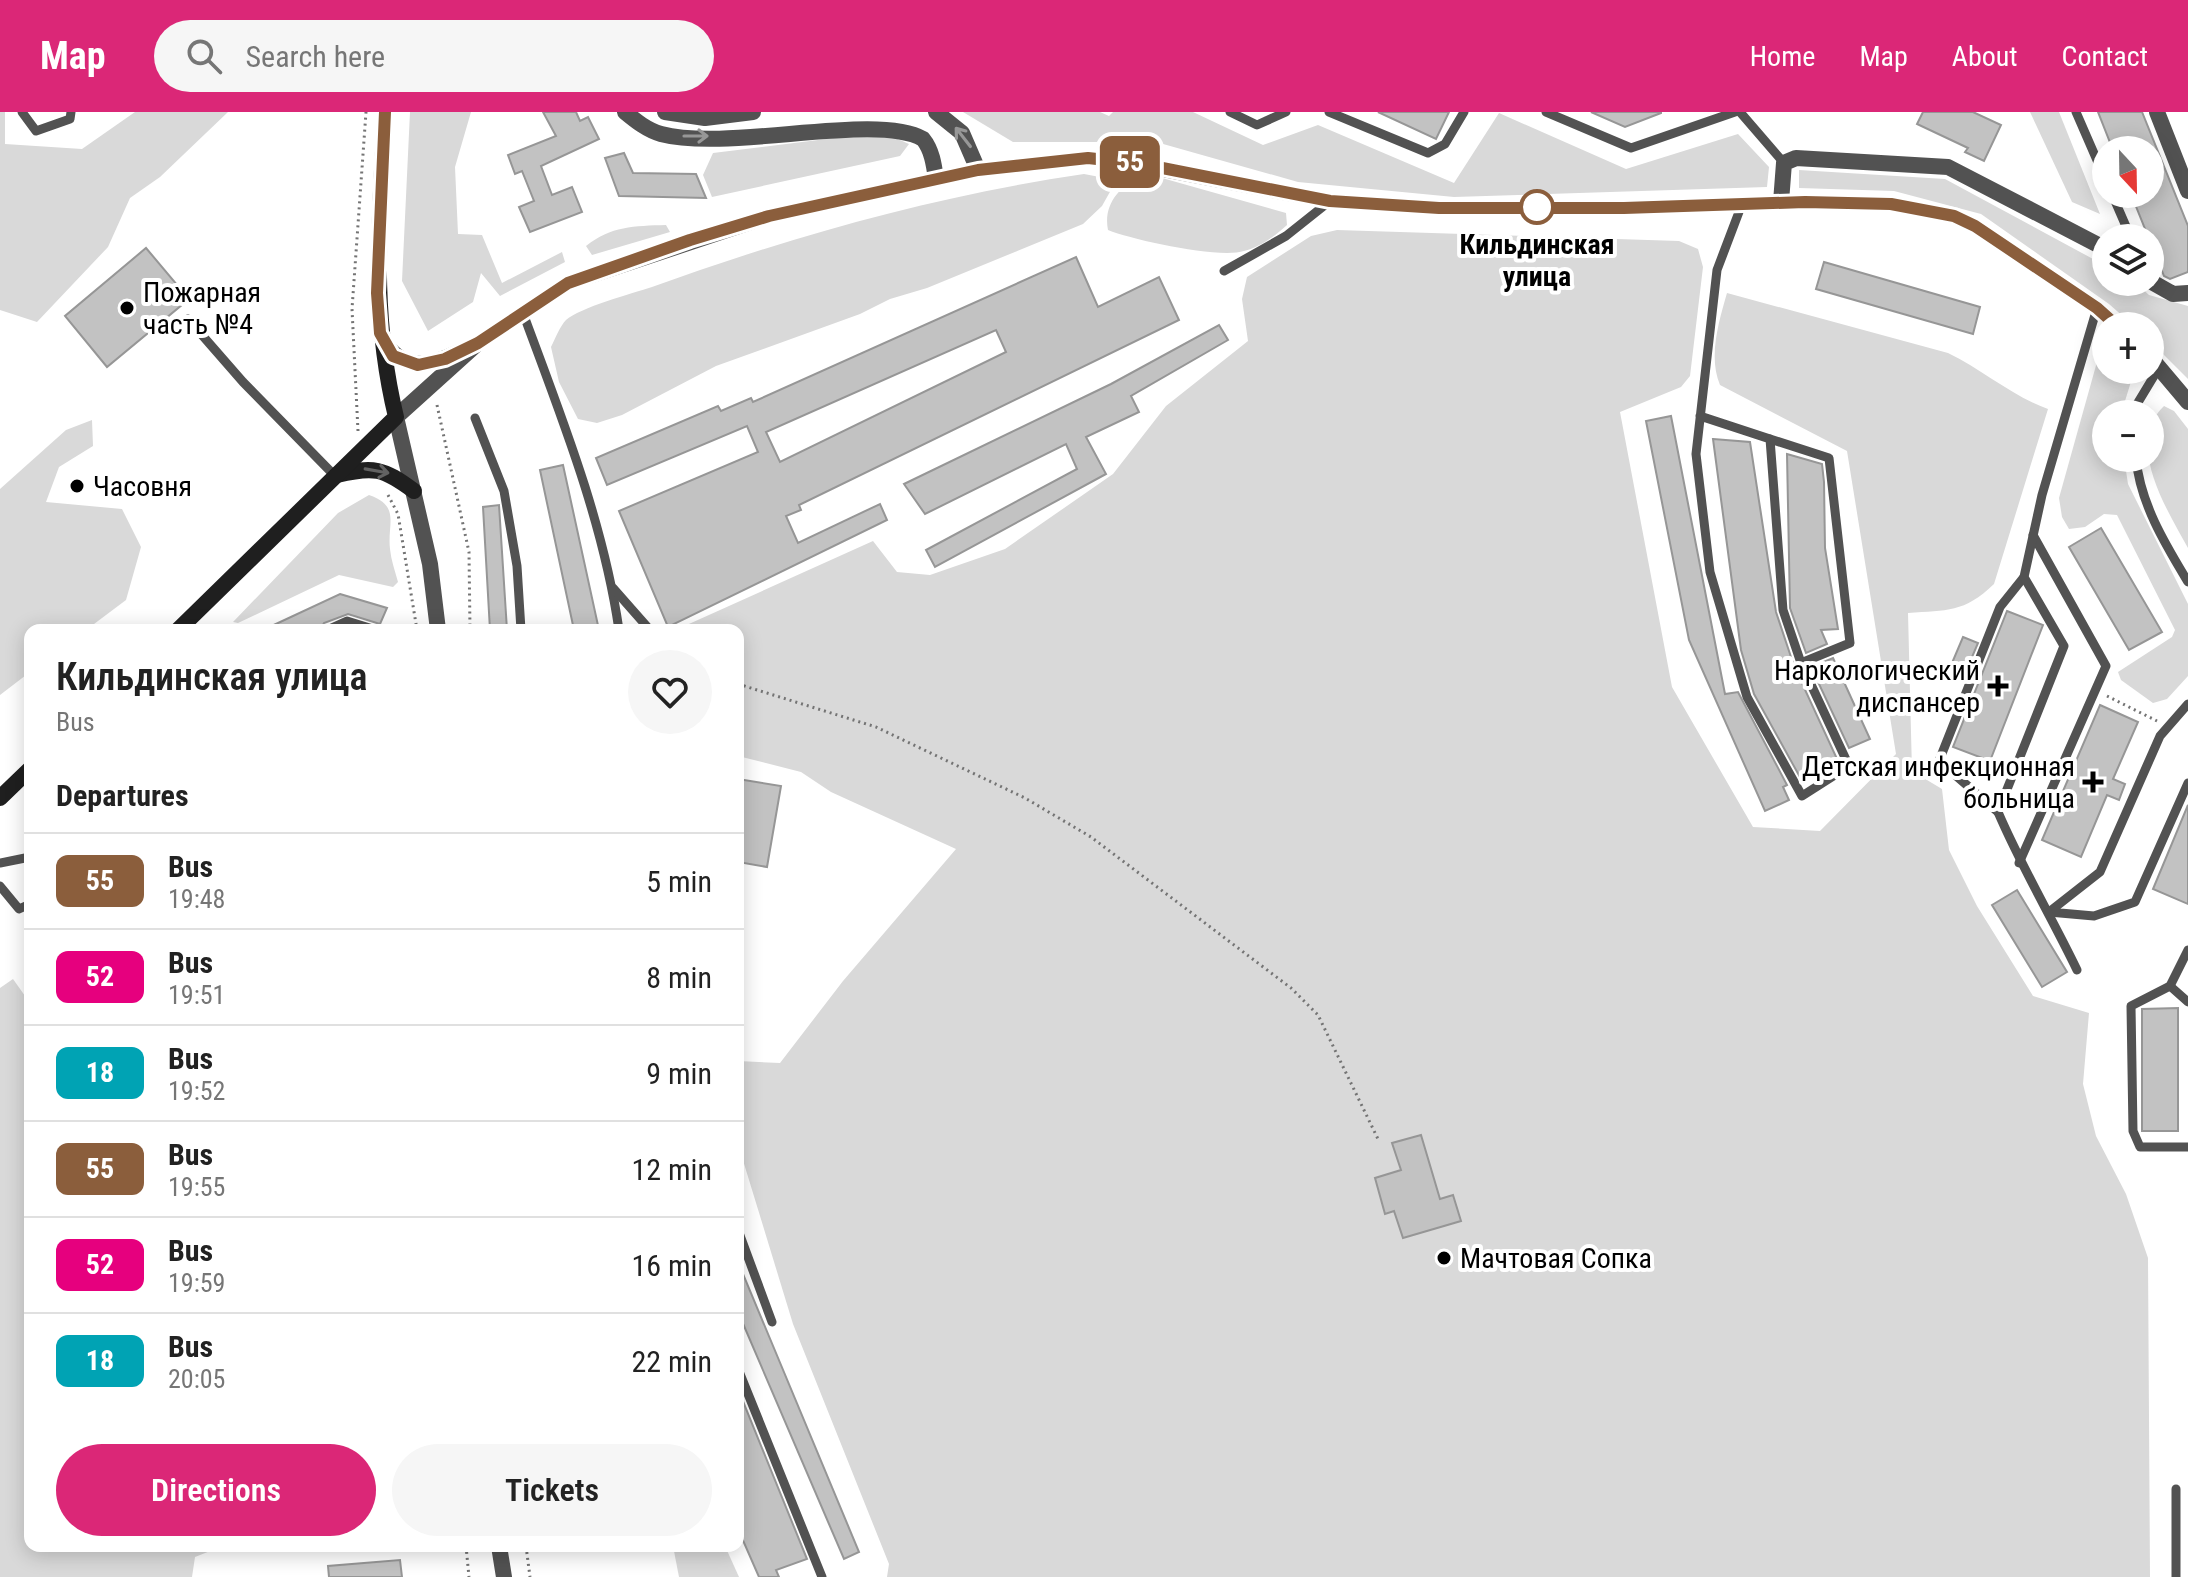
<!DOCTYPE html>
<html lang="en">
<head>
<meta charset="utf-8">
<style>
	:root { --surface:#fff; --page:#f6f6f6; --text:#222; --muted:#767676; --line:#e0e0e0; --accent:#db2777 }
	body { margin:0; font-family:"Roboto Condensed",sans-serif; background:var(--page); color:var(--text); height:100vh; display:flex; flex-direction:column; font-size:30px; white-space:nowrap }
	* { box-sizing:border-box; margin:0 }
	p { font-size:26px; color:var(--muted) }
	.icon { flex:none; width:44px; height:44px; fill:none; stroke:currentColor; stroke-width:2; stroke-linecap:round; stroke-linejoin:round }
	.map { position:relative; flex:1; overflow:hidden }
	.panel { position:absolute; left:24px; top:512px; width:720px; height:928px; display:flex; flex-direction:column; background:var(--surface); border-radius:16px; box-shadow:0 4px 20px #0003 }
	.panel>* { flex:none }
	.badge { padding:0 16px; border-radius:12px; font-size:28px; line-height:52px }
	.needle { width:52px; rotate:158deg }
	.tools { position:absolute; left:2092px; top:24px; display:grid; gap:16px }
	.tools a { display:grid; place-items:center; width:72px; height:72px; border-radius:50%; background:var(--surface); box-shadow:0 4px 20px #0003; font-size:40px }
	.map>.badge { position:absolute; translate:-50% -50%; box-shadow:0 0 0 4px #fff }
	h2 { padding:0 32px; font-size:30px; line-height:72px }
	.round { display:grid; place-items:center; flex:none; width:84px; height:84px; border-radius:42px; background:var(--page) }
	.summary { display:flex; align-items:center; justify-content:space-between; height:136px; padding:0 32px }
	h1 { font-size:38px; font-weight:600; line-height:60px }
	.button { display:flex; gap:16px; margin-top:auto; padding:16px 32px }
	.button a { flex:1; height:92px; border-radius:48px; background:var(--accent); color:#fff; font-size:32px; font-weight:600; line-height:92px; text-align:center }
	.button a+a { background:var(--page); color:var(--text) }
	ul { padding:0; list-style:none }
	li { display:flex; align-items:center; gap:24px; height:96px; padding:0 32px; border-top:2px solid var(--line) }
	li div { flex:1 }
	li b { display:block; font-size:30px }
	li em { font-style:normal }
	li .badge { min-width:88px; font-weight:700; text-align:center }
	header { display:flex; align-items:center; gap:48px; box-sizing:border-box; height:112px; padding:0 40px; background:var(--accent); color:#fff }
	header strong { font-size:38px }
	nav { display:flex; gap:44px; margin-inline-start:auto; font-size:28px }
	.search { width:560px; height:72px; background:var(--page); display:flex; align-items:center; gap:20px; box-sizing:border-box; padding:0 28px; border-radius:44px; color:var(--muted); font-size:30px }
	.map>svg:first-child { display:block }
	.green { fill:#d9d9d9 }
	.building { fill:#c2c2c2; stroke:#969696; stroke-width:2; fill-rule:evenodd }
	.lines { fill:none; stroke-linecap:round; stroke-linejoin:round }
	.path { stroke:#747474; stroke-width:3; stroke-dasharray:2 4; stroke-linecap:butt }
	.service { stroke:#525252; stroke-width:9 }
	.minor { stroke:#525252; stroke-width:16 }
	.tertiary { stroke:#525252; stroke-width:16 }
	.secondary { stroke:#1f1f1f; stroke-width:16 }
	.oneway { stroke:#979797 }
	.oneway2 { stroke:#626262 }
	.line-casing { stroke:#fff; stroke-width:18 }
	.line { stroke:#8b5e3c; stroke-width:12 }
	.stop-dot { fill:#fff; stroke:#8b5e3c; stroke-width:4 }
	.poi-dot { fill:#000; stroke:#fff; stroke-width:3 }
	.labels { text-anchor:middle; stroke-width:8; stroke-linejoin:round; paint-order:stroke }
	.stop-label { font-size:28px; font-weight:bold; fill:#000; stroke:#fff }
	.poi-label { font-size:28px; fill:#000; stroke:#fff; text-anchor:start }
</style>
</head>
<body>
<header>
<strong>Map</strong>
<div class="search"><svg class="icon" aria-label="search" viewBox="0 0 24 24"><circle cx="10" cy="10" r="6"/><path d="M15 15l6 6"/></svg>Search here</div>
<nav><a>Home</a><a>Map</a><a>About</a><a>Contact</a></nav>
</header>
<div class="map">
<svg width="2188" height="1465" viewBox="0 0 2188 1465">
	<rect width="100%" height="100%" fill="#fff"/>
	<g class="green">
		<polygon points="0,0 5,0 5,32 82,37 135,0 228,0 160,65 130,86 108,135 37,210 0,198"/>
		<polygon points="410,0 471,0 455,55 458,122 482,123 502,171 562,140 565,150 500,184 481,161 473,190 428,219 402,169"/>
		<polygon points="963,0 1100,0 1109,4 1113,0 1193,0 1263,33 1318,13 1454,71 1499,1 1626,57 1738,22 1769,55 1767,75 1454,85 1298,70 1156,30 1013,30"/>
		<polygon points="2030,0 2059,0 2100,102 2072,90"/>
		<polygon points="882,20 909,32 900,44 712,85 703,63 713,41"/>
		<polygon points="1799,58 1945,67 2106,154 2106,170 2135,170 2149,183 2188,194 2188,267 2150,229 2150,214 2134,214 2109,192 1981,102 1894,79 1799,76"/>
		<path d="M1084 62 1105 66 1111 78 1102 94 1083 112 927 176 890 187 860 202 716 254 622 303 597 311 578 307 559 270 551 235C555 227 560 214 566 208 579 196 633 181 652 175 793 124 935 84 1084 62Z"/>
		<path d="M1140 64 1162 66 1286 101 1287 113C1275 124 1260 135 1244 139 1219 147 1133 128 1108 118 1103 93 1119 75 1140 64Z"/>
		<path d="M666 113 670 120 592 143 586 134C611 114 634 114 666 113Z"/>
		<path d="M1337 118 1679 129 1698 137 1703 155 1690 264 1681 275 1620 300 1672 575 1753 715 1820 719 1896 642 1847 339 1720 273C1708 245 1719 209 1727 181L1948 241C1983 258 2012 284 2048 297L1994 472C1964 501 1947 498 1908 501L1912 659 1942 677 1949 738 1977 794 2033 884 2089 901 2083 972 2096 1024 2126 1082 2148 1146 2150 1465H887L889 1452 793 1212 738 1032V949L780 951 843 869 956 737 831 680 801 660 738 644V518L680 516 873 429 897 460 930 463 1005 437 1113 362 1166 294 1248 229 1242 187 1247 165 1311 124Z"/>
		<polygon points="2102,232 2106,233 2106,258 2132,258 2133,263 2121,302 2106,302 2106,346 2124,346 2128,372 2188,492 2188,564 2167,587 2153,591 2121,568 2118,560 2172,525 2175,518 2117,403 2104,402 2085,415 2069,417 2062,405 2059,386"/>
		<path d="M2164 294 2174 299 2188 317V436C2168 399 2124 332 2164 294Z"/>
		<polygon points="92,308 93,334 59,355 46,390 122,397 141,435 126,488 86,518 30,518 30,560 0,583 0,377 66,318"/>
		<path d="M369 383C401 394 387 412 390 437 391 448 395 459 398 470L393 475 339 463 238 511 233 510 338 401Z"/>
		<polygon points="13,867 30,891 30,1434 223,1434 195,1445 192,1465 0,1465 0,876"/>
		<polygon points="673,1434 725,1434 739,1465 679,1465"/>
	</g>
	<g class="building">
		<polygon points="543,0 576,0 580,9 588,5 599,27 541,54 552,83 572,75 582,100 530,120 519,95 534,89 522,59 515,62 508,43 556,24"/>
		<polygon points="1378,0 1449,0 1436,27"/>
		<polygon points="1591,0 1661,0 1661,1 1625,15"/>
		<polygon points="1923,0 1973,0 2001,13 1984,49 1965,40 1968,36 1917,12"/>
		<polygon points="2098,0 2142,0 2188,114 2188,160 2170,167 2164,164 2131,82 2150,82 2150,38 2113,38"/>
		<polygon points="624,41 633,61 696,62 706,86 619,84 605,46"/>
		<polygon points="146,136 189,187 107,255 65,204"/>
		<path d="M1076 145 1098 195 1159 165 1179 208 799 393 801 398 786 404 798 431 880 392 887 408 668 515 619 399 758 340 747 314 607 373 596 346 718 294 721 299 751 286 753 290ZM996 218 1006 240 780 350 766 320Z"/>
		<polygon points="1824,150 1980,195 1973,222 1816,177"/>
		<polygon points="1219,213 1228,228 1131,284 1139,300 1086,325 1106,362 935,455 926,438 1077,357 1066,332 925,402 904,372 1111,272"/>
		<polygon points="1671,304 1725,582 1738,580 1787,673 1783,675 1789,688 1765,699 1689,528 1646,309"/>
		<polygon points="1713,327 1750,330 1776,500 1794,554 1838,649 1801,667 1754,582 1741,538"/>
		<polygon points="1787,342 1822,352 1824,370 1825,436 1838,517 1821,518 1827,532 1806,541 1790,496"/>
		<polygon points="563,353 599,518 574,518 540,358"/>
		<polygon points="499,393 507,518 490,518 483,395"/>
		<polygon points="2101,416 2162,520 2129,538 2069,435"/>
		<polygon points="340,482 387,496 380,512 348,502 324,511 320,518 263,518"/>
		<polygon points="2007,499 2043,513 1990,649 1953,635"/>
		<polygon points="1963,525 1978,531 1967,557 1952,551"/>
		<polygon points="1833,546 1870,627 1849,636 1811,555"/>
		<polygon points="2100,593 2138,610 2113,667 2125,672 2119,688 2107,683 2081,745 2042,728"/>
		<polygon points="738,667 781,674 767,755 738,750"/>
		<polygon points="2188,693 2188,792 2153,777"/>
		<polygon points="2017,778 2067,860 2042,875 1992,793"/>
		<polygon points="2178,896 2178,1019 2142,1019 2142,897"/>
		<polygon points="1421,1023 1440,1087 1453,1083 1461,1109 1403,1126 1394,1099 1385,1102 1375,1066 1401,1058 1392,1031"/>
		<polygon points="738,1150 859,1440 844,1447 738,1200"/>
		<polygon points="738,1277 807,1447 776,1458 779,1465 759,1465 738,1417"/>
		<polygon points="400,1448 402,1465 329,1465 328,1454"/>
	</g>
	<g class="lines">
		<g class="path">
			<polyline points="437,293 469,440 470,518"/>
			<polyline points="358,319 352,197 366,0"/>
			<polyline points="388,383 398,402 417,518"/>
			<polyline points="738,572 876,615 1025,686 1091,725 1291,876 1318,903 1378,1027"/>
			<polyline points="2107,584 2157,609"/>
			<polyline points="466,1434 469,1465"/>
			<polyline points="526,1434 530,1465"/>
		</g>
		<g class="service">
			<polyline points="22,0 36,19 70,7 71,0"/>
			<polyline points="1230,0 1257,13 1286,0"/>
			<polyline points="1329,0 1428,41 1445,32 1464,0"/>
			<polyline points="1546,0 1631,36 1735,0"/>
			<polyline points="1740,0 1784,51"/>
			<polyline points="2076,0 2106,69"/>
			<polyline points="2112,82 2128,119 2120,126"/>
			<polyline points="1224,159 1286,124 1330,89"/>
			<path d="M523 201C561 304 603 408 619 518"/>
			<polyline points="188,207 243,270 335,364"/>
			<polyline points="2131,302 2160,254"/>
			<polyline points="1700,304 1770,327 1783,498 1801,551 1849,654 1802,684 1747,585 1710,460 1696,342 1717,158 1742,92"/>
			<polyline points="475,306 504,379 517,454 521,518"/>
			<polyline points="1770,327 1829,346 1850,531 1801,551"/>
			<path d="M2136 346C2140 391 2165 432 2188 470"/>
			<polyline points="613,476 650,518"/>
			<polyline points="327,518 347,509 376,518"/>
			<polyline points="2188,592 2160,624 2100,760 2049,800 2094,804 2135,790 2188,671"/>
			<polyline points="1998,700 1939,649 2000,495 2024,465"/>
			<polyline points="0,751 30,745"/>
			<polyline points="2019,751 2106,554 2033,423"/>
			<polyline points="0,774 19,797 30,792"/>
			<polyline points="2188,838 2170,874 2131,894 2133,1019 2140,1035 2188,1035"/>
			<path d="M2077 858C2051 804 2021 754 1998 700L2064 534 2024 465 2042 383 2097 196"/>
			<polyline points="2170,874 2188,890"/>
			<polyline points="738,1118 772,1210"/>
			<polyline points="738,1257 822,1465"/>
			<polyline points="2176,1465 2176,1377"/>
		</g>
		<g class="minor">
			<polyline points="2157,0 2188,79"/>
			<polyline points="1781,90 1784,51 1796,46 1948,55 2106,137"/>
			<polyline points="2150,169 2173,182 2188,181"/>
		</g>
		<g class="tertiary">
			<path d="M625 0C636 9 647 18 661 22 729 40 876 0 923 27 932 38 934 53 936 67"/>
			<polyline points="665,0 705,6 753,0"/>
			<polyline points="936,0 962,21 978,58"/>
			<path d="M383 228C403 260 428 255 459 240"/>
			<polyline points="2150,245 2188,290"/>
			<polyline points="438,518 430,452 396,305 478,231 568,171 769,104 978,58 1088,46 1115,48 1330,89 1439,96 1624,96 1805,90 1891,92 1954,104 1975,114 2097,196 2117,214"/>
			<polyline points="499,1434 504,1465"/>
		</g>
		<g class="secondary">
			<path d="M337 363C374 354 383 356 414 379"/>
			<path d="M178 518 396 305C370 197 380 109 385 0"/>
			<polyline points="0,686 30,657"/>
		</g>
	</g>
	<defs><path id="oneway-shaft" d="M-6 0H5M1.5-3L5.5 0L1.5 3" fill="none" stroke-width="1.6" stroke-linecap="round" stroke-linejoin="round" transform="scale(2)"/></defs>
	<g class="oneway">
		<use href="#oneway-shaft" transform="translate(696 24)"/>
		<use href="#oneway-shaft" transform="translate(963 25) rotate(-128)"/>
	</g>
	<use class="oneway2" href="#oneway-shaft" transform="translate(377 359) rotate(10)"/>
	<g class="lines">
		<g class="line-casing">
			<polyline id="line" points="385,0 377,181 380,221 393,244 418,253 445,247 478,231 568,171 690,128 769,104 978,58 1088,46 1142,52 1330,89 1439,96 1624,96 1805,90 1891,92 1954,104 1975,114 2097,196 2117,214"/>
		</g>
		<use href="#line" class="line"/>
	</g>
	<circle class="stop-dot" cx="1537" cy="95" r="16"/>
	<g class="poi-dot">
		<circle cx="127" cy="196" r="8"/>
		<circle cx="77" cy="374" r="8"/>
		<path d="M1994 562h8v8h8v8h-8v8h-8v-8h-8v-8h8z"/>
		<path d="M2089 658h8v8h8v8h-8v8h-8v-8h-8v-8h8z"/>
		<circle cx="1444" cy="1146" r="8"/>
	</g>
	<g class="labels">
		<g class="stop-label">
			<text x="1537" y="142">Кильдинская<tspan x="1537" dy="32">улица</tspan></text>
		</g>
		<g class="poi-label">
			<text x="143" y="190">Пожарная<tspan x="143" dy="32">часть №4</tspan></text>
			<text x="93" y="384">Часовня</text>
			<text x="1980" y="568" text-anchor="end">Наркологический<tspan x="1980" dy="32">диспансер</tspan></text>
			<text x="2075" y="664" text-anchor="end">Детская инфекционная<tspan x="2075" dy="32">больница</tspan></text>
			<text x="1460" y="1156">Мачтовая Сопка</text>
		</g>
	</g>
</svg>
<div class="tools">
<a><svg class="needle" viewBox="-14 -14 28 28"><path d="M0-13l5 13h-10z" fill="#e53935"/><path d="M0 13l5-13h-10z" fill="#767676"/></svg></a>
<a><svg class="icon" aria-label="layers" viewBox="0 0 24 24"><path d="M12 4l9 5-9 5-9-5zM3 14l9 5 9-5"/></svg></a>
<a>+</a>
<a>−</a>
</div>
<b class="badge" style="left:1130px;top:50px;background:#8b5e3c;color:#fff">55</b>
<section class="panel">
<div class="summary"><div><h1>Кильдинская улица</h1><p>Bus</p></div><a class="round"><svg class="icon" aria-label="heart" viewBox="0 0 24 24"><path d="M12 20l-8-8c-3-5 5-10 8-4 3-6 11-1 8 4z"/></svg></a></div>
<h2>Departures</h2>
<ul>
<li><span class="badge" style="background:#8b5e3c;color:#fff">55</span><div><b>Bus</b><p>19:48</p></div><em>5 min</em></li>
<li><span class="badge" style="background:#e6007e;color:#fff">52</span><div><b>Bus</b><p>19:51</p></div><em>8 min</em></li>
<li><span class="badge" style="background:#00a3b4;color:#fff">18</span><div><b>Bus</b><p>19:52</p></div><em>9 min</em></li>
<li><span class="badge" style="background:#8b5e3c;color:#fff">55</span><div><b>Bus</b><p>19:55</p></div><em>12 min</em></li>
<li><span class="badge" style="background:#e6007e;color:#fff">52</span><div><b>Bus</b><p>19:59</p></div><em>16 min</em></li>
<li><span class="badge" style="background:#00a3b4;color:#fff">18</span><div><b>Bus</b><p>20:05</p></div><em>22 min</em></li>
</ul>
<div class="button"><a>Directions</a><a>Tickets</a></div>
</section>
</div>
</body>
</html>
